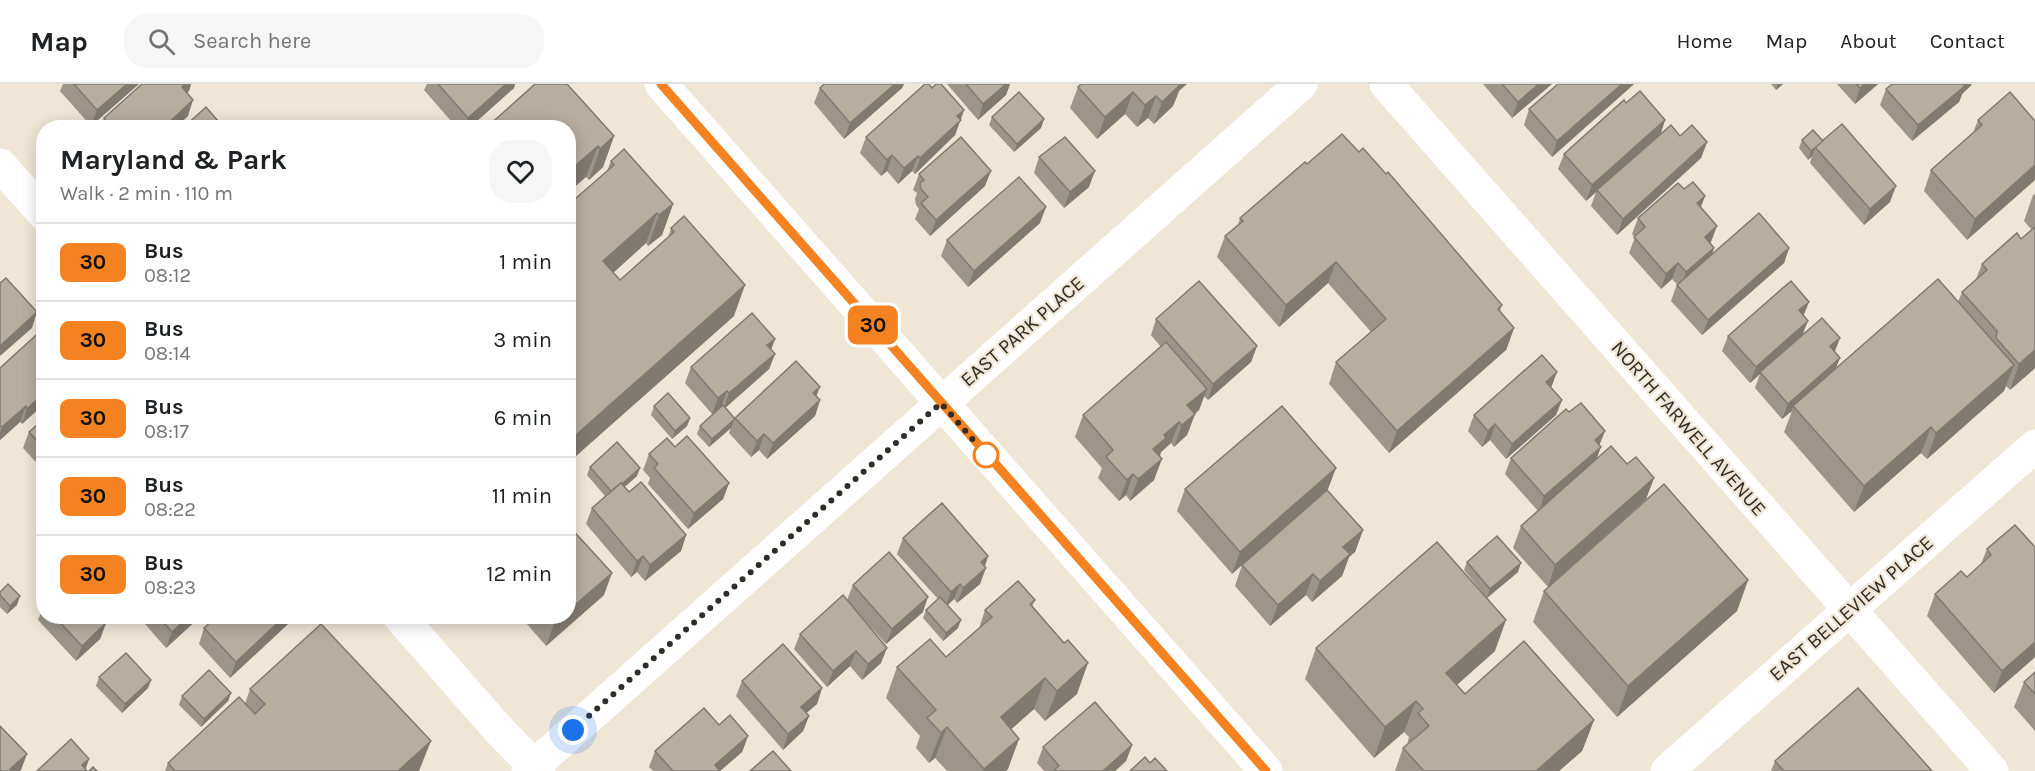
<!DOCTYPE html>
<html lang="en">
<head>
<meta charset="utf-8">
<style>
	:root { --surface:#fff; --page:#f6f6f6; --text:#202124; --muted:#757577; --line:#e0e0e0 }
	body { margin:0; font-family:Karla,sans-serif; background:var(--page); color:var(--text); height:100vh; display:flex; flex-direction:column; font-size:22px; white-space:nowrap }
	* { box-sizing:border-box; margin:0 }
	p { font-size:20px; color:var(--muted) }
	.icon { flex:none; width:33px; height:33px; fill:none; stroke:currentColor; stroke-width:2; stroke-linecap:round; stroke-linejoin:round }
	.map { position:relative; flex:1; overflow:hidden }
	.details { position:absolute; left:36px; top:36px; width:540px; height:504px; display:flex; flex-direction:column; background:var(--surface); border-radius:24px; box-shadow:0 3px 15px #0003 }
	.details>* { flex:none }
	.badge { padding:0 12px; border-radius:9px; font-size:21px; line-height:39px }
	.you { position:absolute; width:30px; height:30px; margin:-15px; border:4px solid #fff; border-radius:50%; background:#1a73e8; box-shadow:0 0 0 9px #1a73e833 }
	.map>.badge { position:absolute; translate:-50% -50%; box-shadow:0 0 0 3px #fff }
	.round { display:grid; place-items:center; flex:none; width:63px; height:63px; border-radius:24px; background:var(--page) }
	.headline { display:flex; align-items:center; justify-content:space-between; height:102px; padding:0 24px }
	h1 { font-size:28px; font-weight:700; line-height:45px }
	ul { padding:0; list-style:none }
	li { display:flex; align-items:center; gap:18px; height:78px; padding:0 24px; border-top:2px solid var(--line) }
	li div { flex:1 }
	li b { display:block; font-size:22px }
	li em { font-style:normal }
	li .badge { min-width:66px; font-weight:700; text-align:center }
	header { display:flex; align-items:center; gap:36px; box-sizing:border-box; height:84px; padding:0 30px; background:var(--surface); border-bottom:2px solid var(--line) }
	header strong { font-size:28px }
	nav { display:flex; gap:33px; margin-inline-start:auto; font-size:21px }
	.search { width:420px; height:54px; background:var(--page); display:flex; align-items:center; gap:15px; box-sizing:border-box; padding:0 21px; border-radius:24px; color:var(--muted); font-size:22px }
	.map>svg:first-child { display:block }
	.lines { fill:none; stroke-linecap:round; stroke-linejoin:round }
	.street { stroke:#fff; stroke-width:33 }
	.secondary { stroke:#fff; stroke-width:33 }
	.wall { fill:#9d9688 }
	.shaded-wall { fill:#807a6f }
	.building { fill:#b7ae9e; stroke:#807a6f; stroke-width:1.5 }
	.line-casing { stroke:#fff; stroke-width:14 }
	.line { stroke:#f58220; stroke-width:9 }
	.walk { stroke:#302c26; stroke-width:6; stroke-dasharray:0 10.8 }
	.stop-dot { fill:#fff; stroke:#f58220; stroke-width:3 }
	.labels { text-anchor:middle; stroke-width:4.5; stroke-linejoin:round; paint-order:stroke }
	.street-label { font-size:20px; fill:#302c26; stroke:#efe6d6 }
</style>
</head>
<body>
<header>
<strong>Map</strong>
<div class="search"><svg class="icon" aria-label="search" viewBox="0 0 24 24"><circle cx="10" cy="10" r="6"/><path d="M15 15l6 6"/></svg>Search here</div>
<nav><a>Home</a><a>Map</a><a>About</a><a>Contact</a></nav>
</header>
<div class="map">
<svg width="2035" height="687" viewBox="0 0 2035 687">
	<rect width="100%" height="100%" fill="#efe6d6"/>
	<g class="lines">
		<g class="street">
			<polyline points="1386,0 1992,687"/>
			<polyline points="0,81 44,130"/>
			<polyline points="399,532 500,647 539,687"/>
			<polyline points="528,687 1301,0"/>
			<polyline points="1667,687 2035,362"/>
		</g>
		<polyline class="secondary" points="661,0 1266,687"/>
	</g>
	<g class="wall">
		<polygon points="63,0 139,0 91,42 60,7"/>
		<polygon points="142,0 191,0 189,7 187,9 188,32 175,44 100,44 104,34"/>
		<polygon points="427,0 515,0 514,4 469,44 457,44 424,6"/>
		<polygon points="824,0 904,0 902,4 844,55 814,19 820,4"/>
		<polygon points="947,0 1010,0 1006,11 978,36"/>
		<polygon points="1483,0 1552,0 1512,34"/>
		<polygon points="1634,0 1552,73 1524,41 1529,25"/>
		<polygon points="1771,0 1783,0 1776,6"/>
		<polygon points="1837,0 1878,0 1855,20"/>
		<polygon points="1972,1 1962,10 1959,18 1912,57 1880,21 1886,5"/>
		<polygon points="1078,3 1179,7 1173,22 1154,40 1148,34 1137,43 1125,30 1097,55 1070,24"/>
		<polygon points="932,4 964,26 955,51 915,90 912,87 898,100 887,87 881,92 860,69 866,53"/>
		<polygon points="1626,19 1665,36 1660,51 1680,52 1707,58 1701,74 1617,151 1591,122 1596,108 1586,117 1558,85 1564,70"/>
		<polygon points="992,33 1044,35 1041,44 1014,68 989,41"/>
		<polygon points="1978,36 2035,37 1967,156 1924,107 1931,86 1973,49"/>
		<polygon points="568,44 614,52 603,83 589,96 586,93"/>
		<polygon points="1802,56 1823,57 1890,118 1864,141 1810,79 1812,72 1808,76 1799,64"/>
		<polygon points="1039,73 1089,103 1064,124 1034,89"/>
		<polygon points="611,77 673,120 662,151 648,162 646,159 613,189 620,196 668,154 671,144 684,132 734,232 568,379 568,121 607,87"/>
		<polygon points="1307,80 1502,221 1500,227 1514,244 1506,266 1389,369 1329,300 1336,278 1371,248 1328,199 1279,243 1217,173 1225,152 1238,141 1240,134"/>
		<polygon points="919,90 985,102 930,152 915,135 919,125 916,121 915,115 917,109 913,106"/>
		<polygon points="1684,105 1705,112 1701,123 1711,158 1710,159 1714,164 1712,170 1789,164 1784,179 1702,251 1671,217 1677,200 1672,195 1661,205 1629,169 1635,153 1632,150 1638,134"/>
		<polygon points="2035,110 2035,284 2010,306 2006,302 2004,307 1927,375 1921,369 1854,428 1784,348 1792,327 1782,335 1755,304 1760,290 1750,299 1722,267 1728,252 1804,231 1803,251 1835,267 1836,285 1958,218 1962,208 1976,195 1982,180 2021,155 2032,146 2024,137 2033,111"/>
		<polygon points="1040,139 968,203 941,172 947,156"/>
		<polygon points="1156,235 1257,262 1251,278 1208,316 1204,312 1199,326 1195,330 1187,351 1174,363 1171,359 1161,368 1154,396 1130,417 1126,411 1119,417 1098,394 1102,384 1075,353 1083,331 1161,263 1151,251"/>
		<polygon points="44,244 44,320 22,340 20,338 0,356 0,284"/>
		<polygon points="775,255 771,266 775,270 769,285 725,324 734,335 735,334 816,312 820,316 815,332 767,375 759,366 751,373 729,349 731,344 709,363 697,350 700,342 721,323 712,330 685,299 691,283"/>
		<polygon points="1551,304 1562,316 1556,331 1506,375 1490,356 1482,363 1468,347 1474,331"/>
		<polygon points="654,322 690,334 687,342 672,355 651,331"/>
		<polygon points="44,335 44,387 23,364 29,348"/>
		<polygon points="1599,362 1596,375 1627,380 1654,394 1646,415 1548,503 1513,464 1521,442 1538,427 1505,390 1511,374"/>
		<polygon points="649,370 729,399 723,415 688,445 648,400 650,394 643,386"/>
		<polygon points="590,383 637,392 624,403 629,408 686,451 681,467 645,497 637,488 631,493 586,440 592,424 605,412 587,391"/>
		<polygon points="1185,405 1328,405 1327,406 1363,446 1355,468 1349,473 1342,492 1312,518 1306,511 1270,542 1235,502 1242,481 1232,490 1177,427"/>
		<polygon points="903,454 988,472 980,500 957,519 954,515 948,521 958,544 943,557 923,534 926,526 938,515 897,470"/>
		<polygon points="2035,463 2035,573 1994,609 1927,532 1935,510 1967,493 1981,480 1987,465"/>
		<polygon points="1467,478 1518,488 1487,514 1464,486"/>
		<polygon points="1748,496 1737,527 1617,633 1533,538 1544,507"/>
		<polygon points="853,501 923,528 886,560 850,520 881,579 862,596 850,582 827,603 794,565 800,550 847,516"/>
		<polygon points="0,508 17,521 7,530 0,523"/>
		<polygon points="604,511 546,562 520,532 568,532"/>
		<polygon points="1035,516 1032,523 1077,610 1045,637 1034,625 1011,645 1008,685 1006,687 947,687 935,674 929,679 916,664 920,652 886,614 897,583 946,573 979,544 985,526"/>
		<polygon points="44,521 44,532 100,532 106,539 100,555 76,577 38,536"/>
		<polygon points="138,532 201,532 166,564"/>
		<polygon points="288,540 230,594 199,560 204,544"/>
		<polygon points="1316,564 1495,567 1457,601 1465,610 1594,636 1582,667 1559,687 1395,687 1403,664 1407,661 1409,653 1404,648 1374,674 1305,595"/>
		<polygon points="2035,588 2035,647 2014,623 2024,598"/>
		<polygon points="99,593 151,596 148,604 122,629 96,602"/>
		<polygon points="742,597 822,604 817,620 806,629 809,632 803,647 783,666 736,612"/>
		<polygon points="250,605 419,687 165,687 168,679 245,620"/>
		<polygon points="231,609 228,617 201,643 179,621 182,612"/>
		<polygon points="719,641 748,652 742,668 720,687 653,687 649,683 655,667"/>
		<polygon points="1132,661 1126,677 1115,687 1044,687 1037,679 1043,663"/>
		<polygon points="1775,677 1932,687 1771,687"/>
	</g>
	<g class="shaded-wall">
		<polygon points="127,0 139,0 91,42 97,26"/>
		<polygon points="185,0 191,0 189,7 176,18 182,3"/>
		<polygon points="506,0 515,0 514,4 469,44 464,44 468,34"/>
		<polygon points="895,0 904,0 902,4 844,55 850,39"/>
		<polygon points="1006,0 1010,0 1006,11 978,36 983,20"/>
		<polygon points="1174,0 1187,0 1179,7 1173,22 1154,40 1162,18"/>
		<polygon points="1539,0 1552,0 1512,34 1518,18"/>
		<polygon points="1622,0 1634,0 1552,73 1557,57"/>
		<polygon points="1778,0 1783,0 1776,6"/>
		<polygon points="1865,0 1878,0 1855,20 1860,4"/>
		<polygon points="1962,0 1972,0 1962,10 1959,18 1912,57 1918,41"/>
		<polygon points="1133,8 1125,30 1097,55 1105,33"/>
		<polygon points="1156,12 1148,34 1137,43 1145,21"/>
		<polygon points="193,16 188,32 175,44 163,44"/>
		<polygon points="964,26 955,51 915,90 920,74 957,32"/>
		<polygon points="1044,35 1041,44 1014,68 1017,60"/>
		<polygon points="1665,36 1660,52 1586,117 1592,101"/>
		<polygon points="614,52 603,83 589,96 600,65"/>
		<polygon points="1707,58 1701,74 1617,151 1623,135"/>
		<polygon points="598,62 586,93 568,109 568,88"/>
		<polygon points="1815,64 1812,72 1808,76 1811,67"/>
		<polygon points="892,71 887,87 881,92 887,76"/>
		<polygon points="918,72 912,87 898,100 904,84"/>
		<polygon points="2035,81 2035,96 1967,156 1975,135"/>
		<polygon points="991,87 985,102 930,152 936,136"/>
		<polygon points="1095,87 1089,103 1064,124 1070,108"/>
		<polygon points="1896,102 1890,118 1864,141 1870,125"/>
		<polygon points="1705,112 1699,127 1697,119"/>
		<polygon points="673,120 662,151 648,162 659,131"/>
		<polygon points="1046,123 1040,139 968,203 974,187"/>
		<polygon points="657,129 646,159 592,208 603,177"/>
		<polygon points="1717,142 1711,158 1699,169 1705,153"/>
		<polygon points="1714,164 1708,180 1681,204 1686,188"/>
		<polygon points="1789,164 1784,179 1702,251 1708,236"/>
		<polygon points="1336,178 1328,199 1279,243 1286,221"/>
		<polygon points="1678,179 1672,195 1661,205 1666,190"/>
		<polygon points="745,201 734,232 568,379 568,358"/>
		<polygon points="1809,218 1803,233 1799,226"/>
		<polygon points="37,228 32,244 0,272 0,262"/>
		<polygon points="1808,237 1802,252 1750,299 1756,283"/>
		<polygon points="1514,244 1506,266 1389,369 1397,347"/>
		<polygon points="1840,254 1834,270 1830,262"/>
		<polygon points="775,255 769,270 767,261"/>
		<polygon points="1257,262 1251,278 1208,316 1213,300"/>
		<polygon points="2035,266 2035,284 2010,306 2019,280"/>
		<polygon points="775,270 769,285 724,325 729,309"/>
		<polygon points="1840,274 1834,289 1793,322 1792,327 1782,335 1788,320"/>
		<polygon points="2014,281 2004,307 1927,375 1936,349"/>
		<polygon points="1557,288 1551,304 1546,298"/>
		<polygon points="820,303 814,318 813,309"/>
		<polygon points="1207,305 1199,326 1182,341 1187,321"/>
		<polygon points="727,307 721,323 712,330 718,314"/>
		<polygon points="44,309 44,320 22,340 27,325"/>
		<polygon points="820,316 815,332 767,375 773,359"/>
		<polygon points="1562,316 1556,331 1506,375 1512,360"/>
		<polygon points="26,322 20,338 0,356 0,349 2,343"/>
		<polygon points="1195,330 1187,351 1174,363 1182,341"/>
		<polygon points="690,334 687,342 672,355 675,347"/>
		<polygon points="734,336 731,344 709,363 712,355"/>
		<polygon points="1179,338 1171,359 1161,368 1158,376 1153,365 1164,351"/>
		<polygon points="1495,340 1490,356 1482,363 1488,347"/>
		<polygon points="1931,343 1921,369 1854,428 1864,402"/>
		<polygon points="1605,347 1599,362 1595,356"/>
		<polygon points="764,350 759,366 751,373 757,357"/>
		<polygon points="1601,363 1595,379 1539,428 1544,412"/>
		<polygon points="1162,375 1154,396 1130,417 1138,395"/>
		<polygon points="640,384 637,392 609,417 612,409"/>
		<polygon points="1336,384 1328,405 1232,490 1240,468"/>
		<polygon points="1133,390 1126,411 1119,417 1127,396"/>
		<polygon points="1654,394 1646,415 1548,503 1555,481"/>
		<polygon points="729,399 723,415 688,445 694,429"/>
		<polygon points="1363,446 1355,468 1349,473 1342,492 1312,518 1320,497 1343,463"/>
		<polygon points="686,451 681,467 645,497 650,481"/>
		<polygon points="643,472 637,488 631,493 637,477"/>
		<polygon points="988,472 983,487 986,484 980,500 957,519 963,504 981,478"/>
		<polygon points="1521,479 1518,488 1487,514 1490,505"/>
		<polygon points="612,489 604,511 546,562 554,540 563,532 568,532 568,527"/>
		<polygon points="1313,490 1306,511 1270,542 1278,521"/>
		<polygon points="1748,496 1737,527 1617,633 1628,602"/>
		<polygon points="960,500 954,515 945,523 951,508"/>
		<polygon points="20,512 17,521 7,530 10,522"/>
		<polygon points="928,513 923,528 886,560 892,545"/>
		<polygon points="189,532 201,532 166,564 172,548"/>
		<polygon points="285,532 291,532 288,540 230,594 236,578"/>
		<polygon points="961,536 958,544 943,557 946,549"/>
		<polygon points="1506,536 1495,567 1435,620 1446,589"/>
		<polygon points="106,539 100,555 76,577 82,562"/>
		<polygon points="2035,558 2035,573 1994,609 2002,587"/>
		<polygon points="887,564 881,579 862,596 868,580"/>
		<polygon points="856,567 850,582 827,603 833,587"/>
		<polygon points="1088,579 1077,610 1045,637 1057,607"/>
		<polygon points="1045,594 1034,625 990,664 1001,633"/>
		<polygon points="151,596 148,604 122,629 125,620"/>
		<polygon points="822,604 817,620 795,639 801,623"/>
		<polygon points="231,609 228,617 201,643 204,635"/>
		<polygon points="1416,617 1404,648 1374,674 1385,643"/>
		<polygon points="809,632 803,647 783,666 788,650"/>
		<polygon points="1594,636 1582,667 1559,687 1536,687"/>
		<polygon points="947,643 935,674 929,679 941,649"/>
		<polygon points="748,652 742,668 720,687 715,681"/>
		<polygon points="1019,655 1008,685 1006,687 984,687 984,685"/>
		<polygon points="431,657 419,687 398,687"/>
		<polygon points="1132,661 1126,677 1115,687 1103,687"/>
		<polygon points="27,670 21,686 20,687 10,687 10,685"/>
		<polygon points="89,675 85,687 82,681"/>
	</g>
	<g class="building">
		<polygon points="74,0 127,0 97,26"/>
		<polygon points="142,0 185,0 182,3 193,16 163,44 112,44 104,34"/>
		<polygon points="438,0 506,0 468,34"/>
		<polygon points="535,0 567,0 614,52 600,65 598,62 568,88 568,44 486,44"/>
		<polygon points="824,0 895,0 850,39 820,4"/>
		<polygon points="925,0 929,0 932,4 936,0 941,0 964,26 957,32 961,36 920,74 918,72 904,84 892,71 887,76 866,53"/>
		<polygon points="966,0 1006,0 983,20"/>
		<polygon points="1081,0 1181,0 1162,18 1156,12 1145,21 1133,8 1105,33 1078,3"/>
		<polygon points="1502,0 1539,0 1518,18"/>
		<polygon points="1558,0 1622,0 1557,57 1529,25"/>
		<polygon points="1856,0 1865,0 1860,4"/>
		<polygon points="1892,0 1963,0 1965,2 1918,41 1886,5"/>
		<polygon points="1640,7 1665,36 1592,101 1564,70 1624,16 1626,19"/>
		<polygon points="1019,8 1044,35 1017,60 992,33"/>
		<polygon points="2010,8 2035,37 2035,81 1975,135 1931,86 1982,41 1978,36"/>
		<polygon points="206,23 224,44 183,44"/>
		<polygon points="1842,40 1896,102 1870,125 1815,63"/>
		<polygon points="1671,41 1680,52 1692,41 1707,58 1623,135 1597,106"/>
		<polygon points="1813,46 1823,57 1811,67 1802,56"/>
		<polygon points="1342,50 1359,68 1363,64 1386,90 1388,88 1502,221 1498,225 1514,244 1397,347 1336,278 1386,235 1336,178 1286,221 1225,152 1243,137 1240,134 1305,78 1307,80"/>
		<polygon points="961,53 991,87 936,136 921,119 928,113 921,105 920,99 924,96 919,90"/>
		<polygon points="1065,53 1095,87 1070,108 1039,73"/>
		<polygon points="624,65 673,120 659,131 657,129 603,177 620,196 674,148 671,144 684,132 745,201 568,358 568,252 573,249 568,244 568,121 614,81 611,77"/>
		<polygon points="1019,93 1046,123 974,187 947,156"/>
		<polygon points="1693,98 1705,112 1697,119 1717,142 1705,153 1714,164 1686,188 1678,179 1666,190 1634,153 1645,143 1638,134 1678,99 1684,105"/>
		<polygon points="1759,129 1789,164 1708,236 1677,201"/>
		<polygon points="2035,143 2035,266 2019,280 1996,254 1997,247 1962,208 1987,186 1982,180 2017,149 2021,155"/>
		<polygon points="6,194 37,228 0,262 0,199"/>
		<polygon points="1938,195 2014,281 1936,349 1931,343 1864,402 1793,322"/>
		<polygon points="1199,197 1257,262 1213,300 1156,235"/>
		<polygon points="1791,197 1809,218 1799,226 1808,237 1756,283 1728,252"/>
		<polygon points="752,229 775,255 767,261 775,270 729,309 727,307 718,314 691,283"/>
		<polygon points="1822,234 1840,254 1830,262 1840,274 1788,320 1760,288"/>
		<polygon points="44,244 44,309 27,325 26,322 2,343 0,341 0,284"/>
		<polygon points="1166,258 1207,305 1187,321 1195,330 1182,341 1179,338 1164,351 1166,354 1153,365 1162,375 1138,395 1133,390 1127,396 1106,373 1113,366 1083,331"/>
		<polygon points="1542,271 1557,288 1546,298 1562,316 1512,360 1495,340 1488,347 1474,331"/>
		<polygon points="796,277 820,303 813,309 820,316 773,359 764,350 757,357 735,334"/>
		<polygon points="668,309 690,334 675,347 654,322"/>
		<polygon points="1581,319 1605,347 1595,356 1601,363 1544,412 1511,374 1566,325 1569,328"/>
		<polygon points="723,321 735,335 712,355 700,342"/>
		<polygon points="1282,322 1336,384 1240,468 1185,405"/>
		<polygon points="44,335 44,364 29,348"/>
		<polygon points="687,352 729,399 694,429 654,384 658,380 649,370 667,354 675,363"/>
		<polygon points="617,358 640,384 622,400 621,399 611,407 590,383"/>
		<polygon points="1611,362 1627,380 1636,373 1654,394 1555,481 1521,442"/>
		<polygon points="641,398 686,451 650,481 643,472 637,477 592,424 621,399 629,408"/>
		<polygon points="1664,400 1748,496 1628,602 1544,507"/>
		<polygon points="1327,406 1363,446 1343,463 1350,470 1320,497 1313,490 1278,521 1242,481"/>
		<polygon points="942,419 988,472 981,478 986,484 963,504 960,500 951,508 903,454"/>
		<polygon points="568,441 612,489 568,527"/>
		<polygon points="2015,441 2035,463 2035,558 2002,587 1935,510 1961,487 1967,493 1991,471 1987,465"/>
		<polygon points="1497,452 1521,479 1490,505 1467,478"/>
		<polygon points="1437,458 1506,536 1446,589 1465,610 1524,557 1594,636 1536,687 1424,687 1403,664 1429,642 1418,629 1423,625 1416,617 1385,643 1316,564"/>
		<polygon points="889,468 928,513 892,545 853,501"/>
		<polygon points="1018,497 1035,516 1030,520 1064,559 1068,556 1088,579 1057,607 1045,594 1001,633 1019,655 984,685 947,643 941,649 927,634 936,626 897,583 930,555 946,573 992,533 985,526"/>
		<polygon points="8,500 20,512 10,522 0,511 0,508"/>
		<polygon points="843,511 887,564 868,580 856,567 833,587 800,550"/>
		<polygon points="940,513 961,536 946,549 926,526"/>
		<polygon points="54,532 100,532 106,539 82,562"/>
		<polygon points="158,532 189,532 172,548"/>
		<polygon points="217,532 285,532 236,578 204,544"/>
		<polygon points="548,532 563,532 554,540"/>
		<polygon points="321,540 431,657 398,687 175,687 168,679 239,613 255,630 265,620 250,605"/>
		<polygon points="783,560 822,604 801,623 809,632 788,650 742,597"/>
		<polygon points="126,569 151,596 125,620 99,593"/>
		<polygon points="209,586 231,609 204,635 182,612"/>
		<polygon points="2035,588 2035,610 2024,598"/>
		<polygon points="1858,604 1932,687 1784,687 1775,677"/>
		<polygon points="1095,618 1132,661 1103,687 1053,687 1059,682 1043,663"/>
		<polygon points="704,624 719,641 730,631 748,652 715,681 720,687 673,687 655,667"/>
		<polygon points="0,642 27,670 10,685 12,687 0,687"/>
		<polygon points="71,655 89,675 82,681 87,687 37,687"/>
		<polygon points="773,667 791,687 750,687"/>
		<polygon points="1145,673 1150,679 1155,674 1167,687 1130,687"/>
		<polygon points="93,683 97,687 89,687"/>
	</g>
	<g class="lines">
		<g class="line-casing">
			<polyline id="line" points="661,0 1266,687"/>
		</g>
		<use href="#line" class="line"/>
		<polyline class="walk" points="573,646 941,319 988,373 986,371"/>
	</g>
	<circle class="stop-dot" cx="986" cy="371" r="12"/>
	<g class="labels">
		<g class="street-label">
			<text transform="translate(1022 247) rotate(-41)" y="7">EAST PARK PLACE</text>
			<text transform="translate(1689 344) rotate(49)" y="7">NORTH FARWELL AVENUE</text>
			<text transform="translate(1851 524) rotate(-41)" y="7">EAST BELLEVIEW PLACE</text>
		</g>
	</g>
</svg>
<div class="you" style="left:573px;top:646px"></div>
<b class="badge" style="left:873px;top:241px;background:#f58220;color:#111">30</b>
<section class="details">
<div class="headline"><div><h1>Maryland &amp; Park</h1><p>Walk · 2 min · 110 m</p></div><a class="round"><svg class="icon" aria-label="heart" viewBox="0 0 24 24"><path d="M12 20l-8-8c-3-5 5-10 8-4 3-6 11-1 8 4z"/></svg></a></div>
<ul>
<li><span class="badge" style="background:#f58220;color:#111">30</span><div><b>Bus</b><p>08:12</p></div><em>1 min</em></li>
<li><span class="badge" style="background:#f58220;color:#111">30</span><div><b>Bus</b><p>08:14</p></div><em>3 min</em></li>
<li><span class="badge" style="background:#f58220;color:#111">30</span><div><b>Bus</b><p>08:17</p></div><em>6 min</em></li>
<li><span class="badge" style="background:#f58220;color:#111">30</span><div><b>Bus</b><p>08:22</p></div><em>11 min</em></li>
<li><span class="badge" style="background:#f58220;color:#111">30</span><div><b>Bus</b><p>08:23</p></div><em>12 min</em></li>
</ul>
</section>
</div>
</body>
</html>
